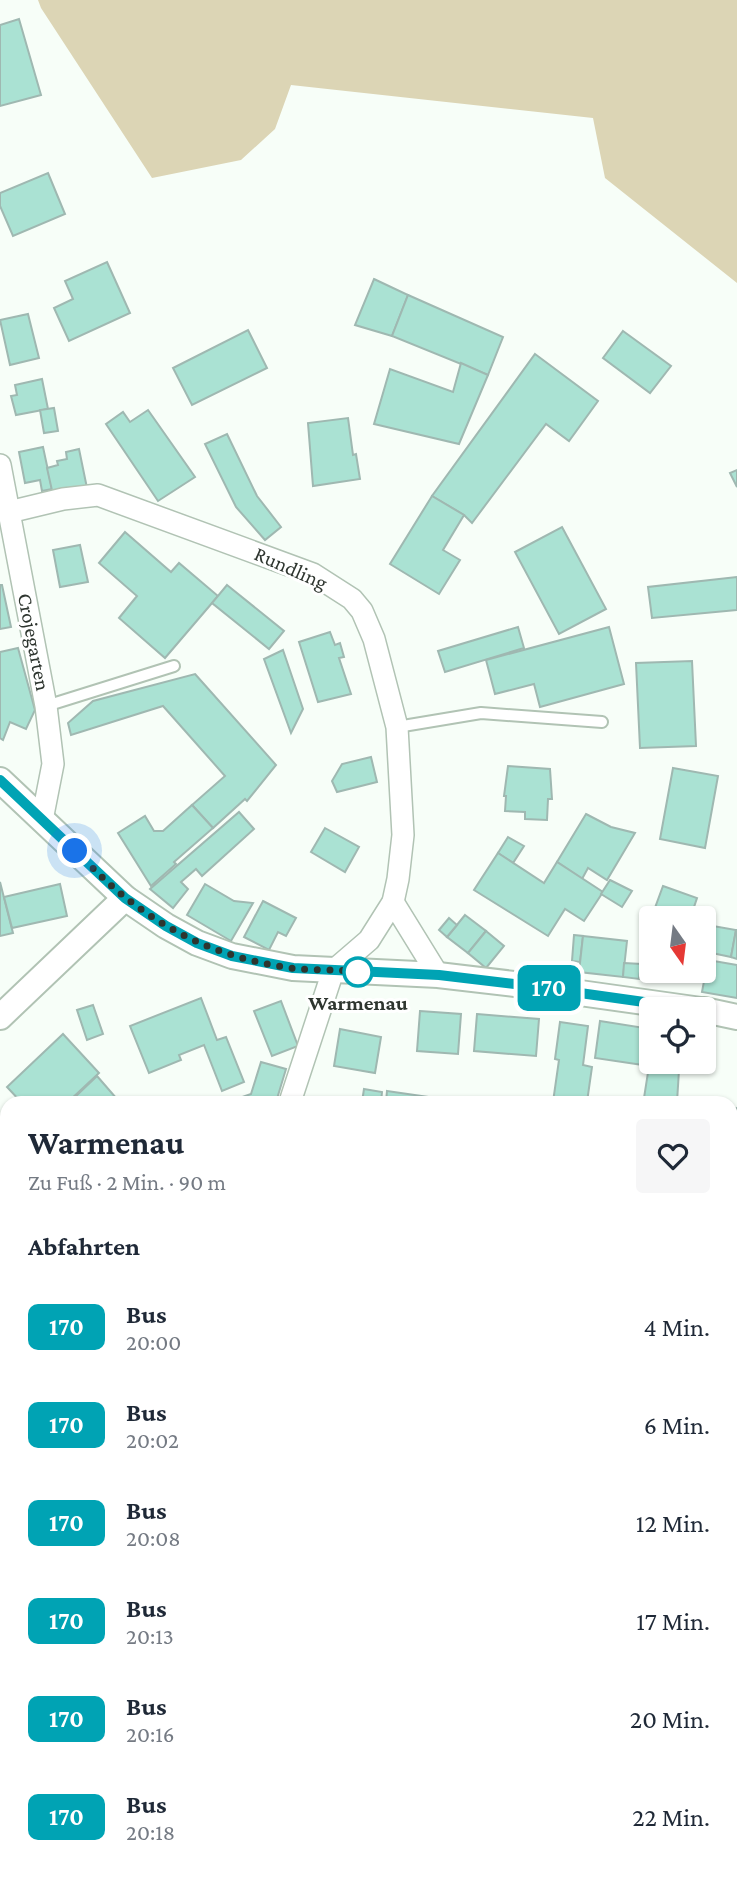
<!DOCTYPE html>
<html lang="de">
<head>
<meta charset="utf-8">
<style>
	:root { --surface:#fff; --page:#f6f6f7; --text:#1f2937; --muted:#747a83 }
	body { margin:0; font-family:"Crimson Pro",serif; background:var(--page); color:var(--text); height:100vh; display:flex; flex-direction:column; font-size:26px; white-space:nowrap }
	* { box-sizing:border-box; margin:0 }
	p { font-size:23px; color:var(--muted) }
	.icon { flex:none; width:38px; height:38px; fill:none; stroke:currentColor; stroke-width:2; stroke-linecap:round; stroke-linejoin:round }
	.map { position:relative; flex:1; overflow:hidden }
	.sheet { position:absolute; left:0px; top:1096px; width:738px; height:786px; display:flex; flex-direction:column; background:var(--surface); border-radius:21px 21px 0 0; box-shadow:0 2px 5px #0004 }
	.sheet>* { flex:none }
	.badge { padding:0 14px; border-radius:10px; font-size:24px; line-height:46px }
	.needle { width:46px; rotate:166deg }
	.buttons { position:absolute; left:639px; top:906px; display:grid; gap:14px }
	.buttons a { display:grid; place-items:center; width:77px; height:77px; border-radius:7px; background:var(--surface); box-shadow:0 2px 5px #0004; font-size:35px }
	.you { position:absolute; width:35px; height:35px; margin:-18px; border:5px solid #fff; border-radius:50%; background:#1a73e8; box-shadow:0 0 0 10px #1a73e833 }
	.map>.badge { position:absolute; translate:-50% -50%; box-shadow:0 0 0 4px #fff }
	h2 { padding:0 28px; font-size:26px; line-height:63px }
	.round { display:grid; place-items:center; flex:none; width:74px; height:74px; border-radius:7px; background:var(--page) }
	.head { display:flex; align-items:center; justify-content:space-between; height:119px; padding:0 28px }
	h1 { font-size:33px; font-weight:700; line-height:52px }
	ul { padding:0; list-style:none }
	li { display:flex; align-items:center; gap:21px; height:98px; padding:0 28px }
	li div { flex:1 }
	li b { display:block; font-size:26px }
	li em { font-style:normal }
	li .badge { min-width:77px; font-weight:700; text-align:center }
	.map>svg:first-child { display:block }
	.green { fill:#dcd5b5 }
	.building { fill:#aae2d3; stroke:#9fb8b1; stroke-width:2 }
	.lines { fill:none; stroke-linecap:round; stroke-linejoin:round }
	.service-casing { stroke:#b1c3b4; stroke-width:14 }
	.minor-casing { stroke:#b1c3b4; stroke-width:24 }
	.tertiary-casing { stroke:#b1c3b4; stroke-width:28 }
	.service { stroke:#fff; stroke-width:10 }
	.minor { stroke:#fff; stroke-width:21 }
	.tertiary { stroke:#fff; stroke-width:24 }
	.line-casing { stroke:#fff; stroke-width:16 }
	.line { stroke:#00a3b4; stroke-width:10 }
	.walk { stroke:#2e352f; stroke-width:7; stroke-dasharray:0 12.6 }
	.stop-dot { fill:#fff; stroke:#00a3b4; stroke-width:3.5 }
	.labels { text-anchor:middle; stroke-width:6; stroke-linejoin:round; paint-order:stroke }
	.street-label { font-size:21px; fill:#2e352f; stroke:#fff }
	.stop-label { font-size:21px; font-weight:bold; fill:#2e352f; stroke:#fff }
</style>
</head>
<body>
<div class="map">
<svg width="737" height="1881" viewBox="0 0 737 1881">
	<rect width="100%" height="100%" fill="#f7fef8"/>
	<polygon class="green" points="38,0 737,0 737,283 605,178 593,118 291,85 275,129 241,160 152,178 41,8"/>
	<g class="building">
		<polygon points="19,19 41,95 0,106 0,25"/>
		<polygon points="48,173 65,214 13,236 0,206 0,193"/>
		<polygon points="107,262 130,313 69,341 54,308 73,299 65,281"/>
		<polygon points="374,279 408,295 392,336 355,325"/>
		<polygon points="408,295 503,337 488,375 392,336"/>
		<polygon points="28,314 39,358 10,365 0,320"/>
		<polygon points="248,330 267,368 192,405 173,368"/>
		<polygon points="623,331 671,366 650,393 603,358"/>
		<polygon points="535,354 598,401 569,441 546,424 472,523 464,515 432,496"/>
		<polygon points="461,363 488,375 459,444 374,424 390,369 453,392"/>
		<polygon points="42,379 48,409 16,415 11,396 17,395 15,385"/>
		<polygon points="54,408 58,431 44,433 40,410"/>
		<polygon points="148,410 195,477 158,501 106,424 123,412 130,422"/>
		<polygon points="348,418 353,455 356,454 360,479 313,486 308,423"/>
		<polygon points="227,434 257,496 281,527 265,540 236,507 205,444"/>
		<polygon points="43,447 52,489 42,491 40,480 25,483 19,452"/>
		<polygon points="79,449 87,488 53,495 47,468 58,465 57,461 67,459 66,452"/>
		<polygon points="737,470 737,487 730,473"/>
		<polygon points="432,496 464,515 443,550 460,560 439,594 390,564"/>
		<polygon points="562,527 606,609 559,634 515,552"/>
		<polygon points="125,532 171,572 179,563 218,596 165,658 119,618 137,596 99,563"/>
		<polygon points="80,545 88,582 60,587 53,550"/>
		<polygon points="737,577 737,610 652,618 648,587"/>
		<polygon points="0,585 2,585 11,627 0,629"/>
		<polygon points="227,585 284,631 269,649 212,603"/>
		<polygon points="518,627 524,648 445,672 438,651"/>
		<polygon points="609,627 624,684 540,707 534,684 495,694 486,660"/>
		<polygon points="330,632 335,645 340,643 344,657 339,658 351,694 318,702 299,642"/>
		<polygon points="18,648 35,710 26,729 10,722 3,740 0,738 0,652"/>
		<polygon points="283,650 303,709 291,733 264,659"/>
		<polygon points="692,661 696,746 640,748 636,663"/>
		<polygon points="195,674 276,765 247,801 245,799 213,828 192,805 225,776 163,706 71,735 68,723 93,701"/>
		<polygon points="371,757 377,782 337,792 332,781 342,764"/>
		<polygon points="508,766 550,769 552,799 548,799 547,820 525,819 525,812 505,811 506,796 504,796"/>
		<polygon points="673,768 718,776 705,848 660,839"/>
		<polygon points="192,805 213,828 174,862 176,864 151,886 118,833 145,816 154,831 163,831"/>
		<polygon points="239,812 254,829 202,876 196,869 181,882 188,889 173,908 150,889"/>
		<polygon points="586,814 611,827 635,833 607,880 588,868 582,879 557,862"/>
		<polygon points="325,828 359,847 345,872 311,852"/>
		<polygon points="508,837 524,846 513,863 498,853"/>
		<polygon points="498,853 544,883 557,862 603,892 584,921 565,909 548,936 474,890"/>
		<polygon points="610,880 632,891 622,907 601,894"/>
		<polygon points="0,882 13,933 0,936"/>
		<polygon points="60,884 67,916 12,928 4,897"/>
		<polygon points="205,884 234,901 253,903 231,941 187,915"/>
		<polygon points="663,886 697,898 690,919 660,919 652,916"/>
		<polygon points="263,901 296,918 286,936 278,932 269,950 244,937"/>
		<polygon points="465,915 486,931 468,953 447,937"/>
		<polygon points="449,918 457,925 447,937 439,930"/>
		<polygon points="713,926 736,930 731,957 707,952"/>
		<polygon points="736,930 737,930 737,959 731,957"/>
		<polygon points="486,931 504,946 486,968 468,953"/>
		<polygon points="574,935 583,936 580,962 572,961"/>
		<polygon points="583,936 627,941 623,977 579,972"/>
		<polygon points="708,960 737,965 737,998 702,992"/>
		<polygon points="624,963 641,964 639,979 623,977"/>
		<polygon points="201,998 217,1040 226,1037 244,1082 222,1091 204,1045 179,1055 181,1060 149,1073 130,1026"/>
		<polygon points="281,1001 298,1046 272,1056 254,1011"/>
		<polygon points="93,1005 103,1034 87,1040 77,1010"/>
		<polygon points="420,1011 461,1014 458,1054 417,1051"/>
		<polygon points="477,1014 539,1019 536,1056 474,1051"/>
		<polygon points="600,1021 651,1029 651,1062 671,1062 670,1069 595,1058"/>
		<polygon points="560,1022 588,1026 583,1065 592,1067 587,1102 553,1102 559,1060 555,1059"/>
		<polygon points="340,1029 381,1037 375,1073 334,1066"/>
		<polygon points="63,1034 99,1073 68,1102 21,1102 7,1087"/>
		<polygon points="261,1062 286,1069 276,1102 228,1102 251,1094"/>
		<polygon points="649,1066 679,1070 677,1102 630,1102 632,1097 644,1098"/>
		<polygon points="97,1076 117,1099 112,1102 80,1102 75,1097"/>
		<polygon points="364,1089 382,1092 381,1102 362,1102"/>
		<polygon points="387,1091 463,1102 386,1102"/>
		<polygon points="737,1108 737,1158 732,1161 732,1111"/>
		<polygon points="0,1157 7,1164 7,1173 0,1180"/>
		<polygon points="7,1247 7,1292 0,1293 0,1248"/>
		<polygon points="737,1335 737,1382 732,1354 732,1336"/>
		<polygon points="732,1354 737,1382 737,1400 732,1401"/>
		<polygon points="737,1694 737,1764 732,1765 732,1695"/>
		<polygon points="737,1792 737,1881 645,1881 644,1874 732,1874 732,1793"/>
	</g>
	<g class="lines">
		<g class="service-casing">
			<g id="service">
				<polyline points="46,706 174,666"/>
				<polyline points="397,727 481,713 602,722"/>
				<polyline points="732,1595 737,1593"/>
				<polyline points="407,1874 408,1881"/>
				<polyline points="607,1874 609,1881"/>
			</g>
		</g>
		<g class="minor-casing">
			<g id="minor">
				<polyline points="0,465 46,706 53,764 42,820"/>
				<polyline points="9,512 63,499 98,495 313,574 352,599 362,611 374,639 397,727 403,835 398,879 393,902 369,940 333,971 290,1102"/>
				<polyline points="393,902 438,975"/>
				<polyline points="0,1318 7,1319"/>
				<polyline points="213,1881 213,1874"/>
			</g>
		</g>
		<g class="tertiary-casing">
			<g id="tertiary">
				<polyline points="0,780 125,898 166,926 197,943 232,956 293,968 438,975 523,985 701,1010"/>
				<polyline points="704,1010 737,1017"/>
				<polyline points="0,1017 125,898"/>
			</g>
		</g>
		<use href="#service" class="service"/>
		<use href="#minor" class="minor"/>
		<use href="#tertiary" class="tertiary"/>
	</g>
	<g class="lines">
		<g class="line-casing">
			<polyline id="line" points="0,780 125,898 166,926 197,943 232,956 293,968 439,975 523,985 701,1010"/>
		</g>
		<use href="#line" class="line"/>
		<path class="walk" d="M75 851C92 867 108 884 126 898 175 937 230 960 291 968 313 971 341 969 358 972"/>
	</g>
	<circle class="stop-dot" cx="358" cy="972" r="14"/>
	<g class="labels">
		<g class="street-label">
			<text transform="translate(291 568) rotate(24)" y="7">Rundling</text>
			<text transform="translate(34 642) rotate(79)" y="7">Crojegarten</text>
		</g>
		<g class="stop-label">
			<text x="358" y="1010">Warmenau</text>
		</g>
	</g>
</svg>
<div class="buttons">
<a><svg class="needle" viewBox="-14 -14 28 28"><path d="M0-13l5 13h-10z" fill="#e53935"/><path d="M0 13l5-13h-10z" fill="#747a83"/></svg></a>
<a><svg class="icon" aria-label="locate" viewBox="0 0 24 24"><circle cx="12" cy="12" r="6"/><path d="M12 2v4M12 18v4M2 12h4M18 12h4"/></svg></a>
</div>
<div class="you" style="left:75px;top:851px"></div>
<b class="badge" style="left:549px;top:988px;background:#00a3b4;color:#fff">170</b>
<section class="sheet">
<div class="head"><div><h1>Warmenau</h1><p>Zu Fuß · 2 Min. · 90 m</p></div><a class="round"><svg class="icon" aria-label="heart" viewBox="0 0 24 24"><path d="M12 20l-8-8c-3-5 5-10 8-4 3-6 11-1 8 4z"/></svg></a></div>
<h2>Abfahrten</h2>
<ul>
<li><span class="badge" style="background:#00a3b4;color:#fff">170</span><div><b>Bus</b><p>20:00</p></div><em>4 Min.</em></li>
<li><span class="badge" style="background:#00a3b4;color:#fff">170</span><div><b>Bus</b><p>20:02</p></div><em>6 Min.</em></li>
<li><span class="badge" style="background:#00a3b4;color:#fff">170</span><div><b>Bus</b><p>20:08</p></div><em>12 Min.</em></li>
<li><span class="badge" style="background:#00a3b4;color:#fff">170</span><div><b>Bus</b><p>20:13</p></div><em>17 Min.</em></li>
<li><span class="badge" style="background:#00a3b4;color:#fff">170</span><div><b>Bus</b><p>20:16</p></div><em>20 Min.</em></li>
<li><span class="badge" style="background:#00a3b4;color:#fff">170</span><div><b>Bus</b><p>20:18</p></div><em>22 Min.</em></li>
</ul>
</section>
</div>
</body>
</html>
